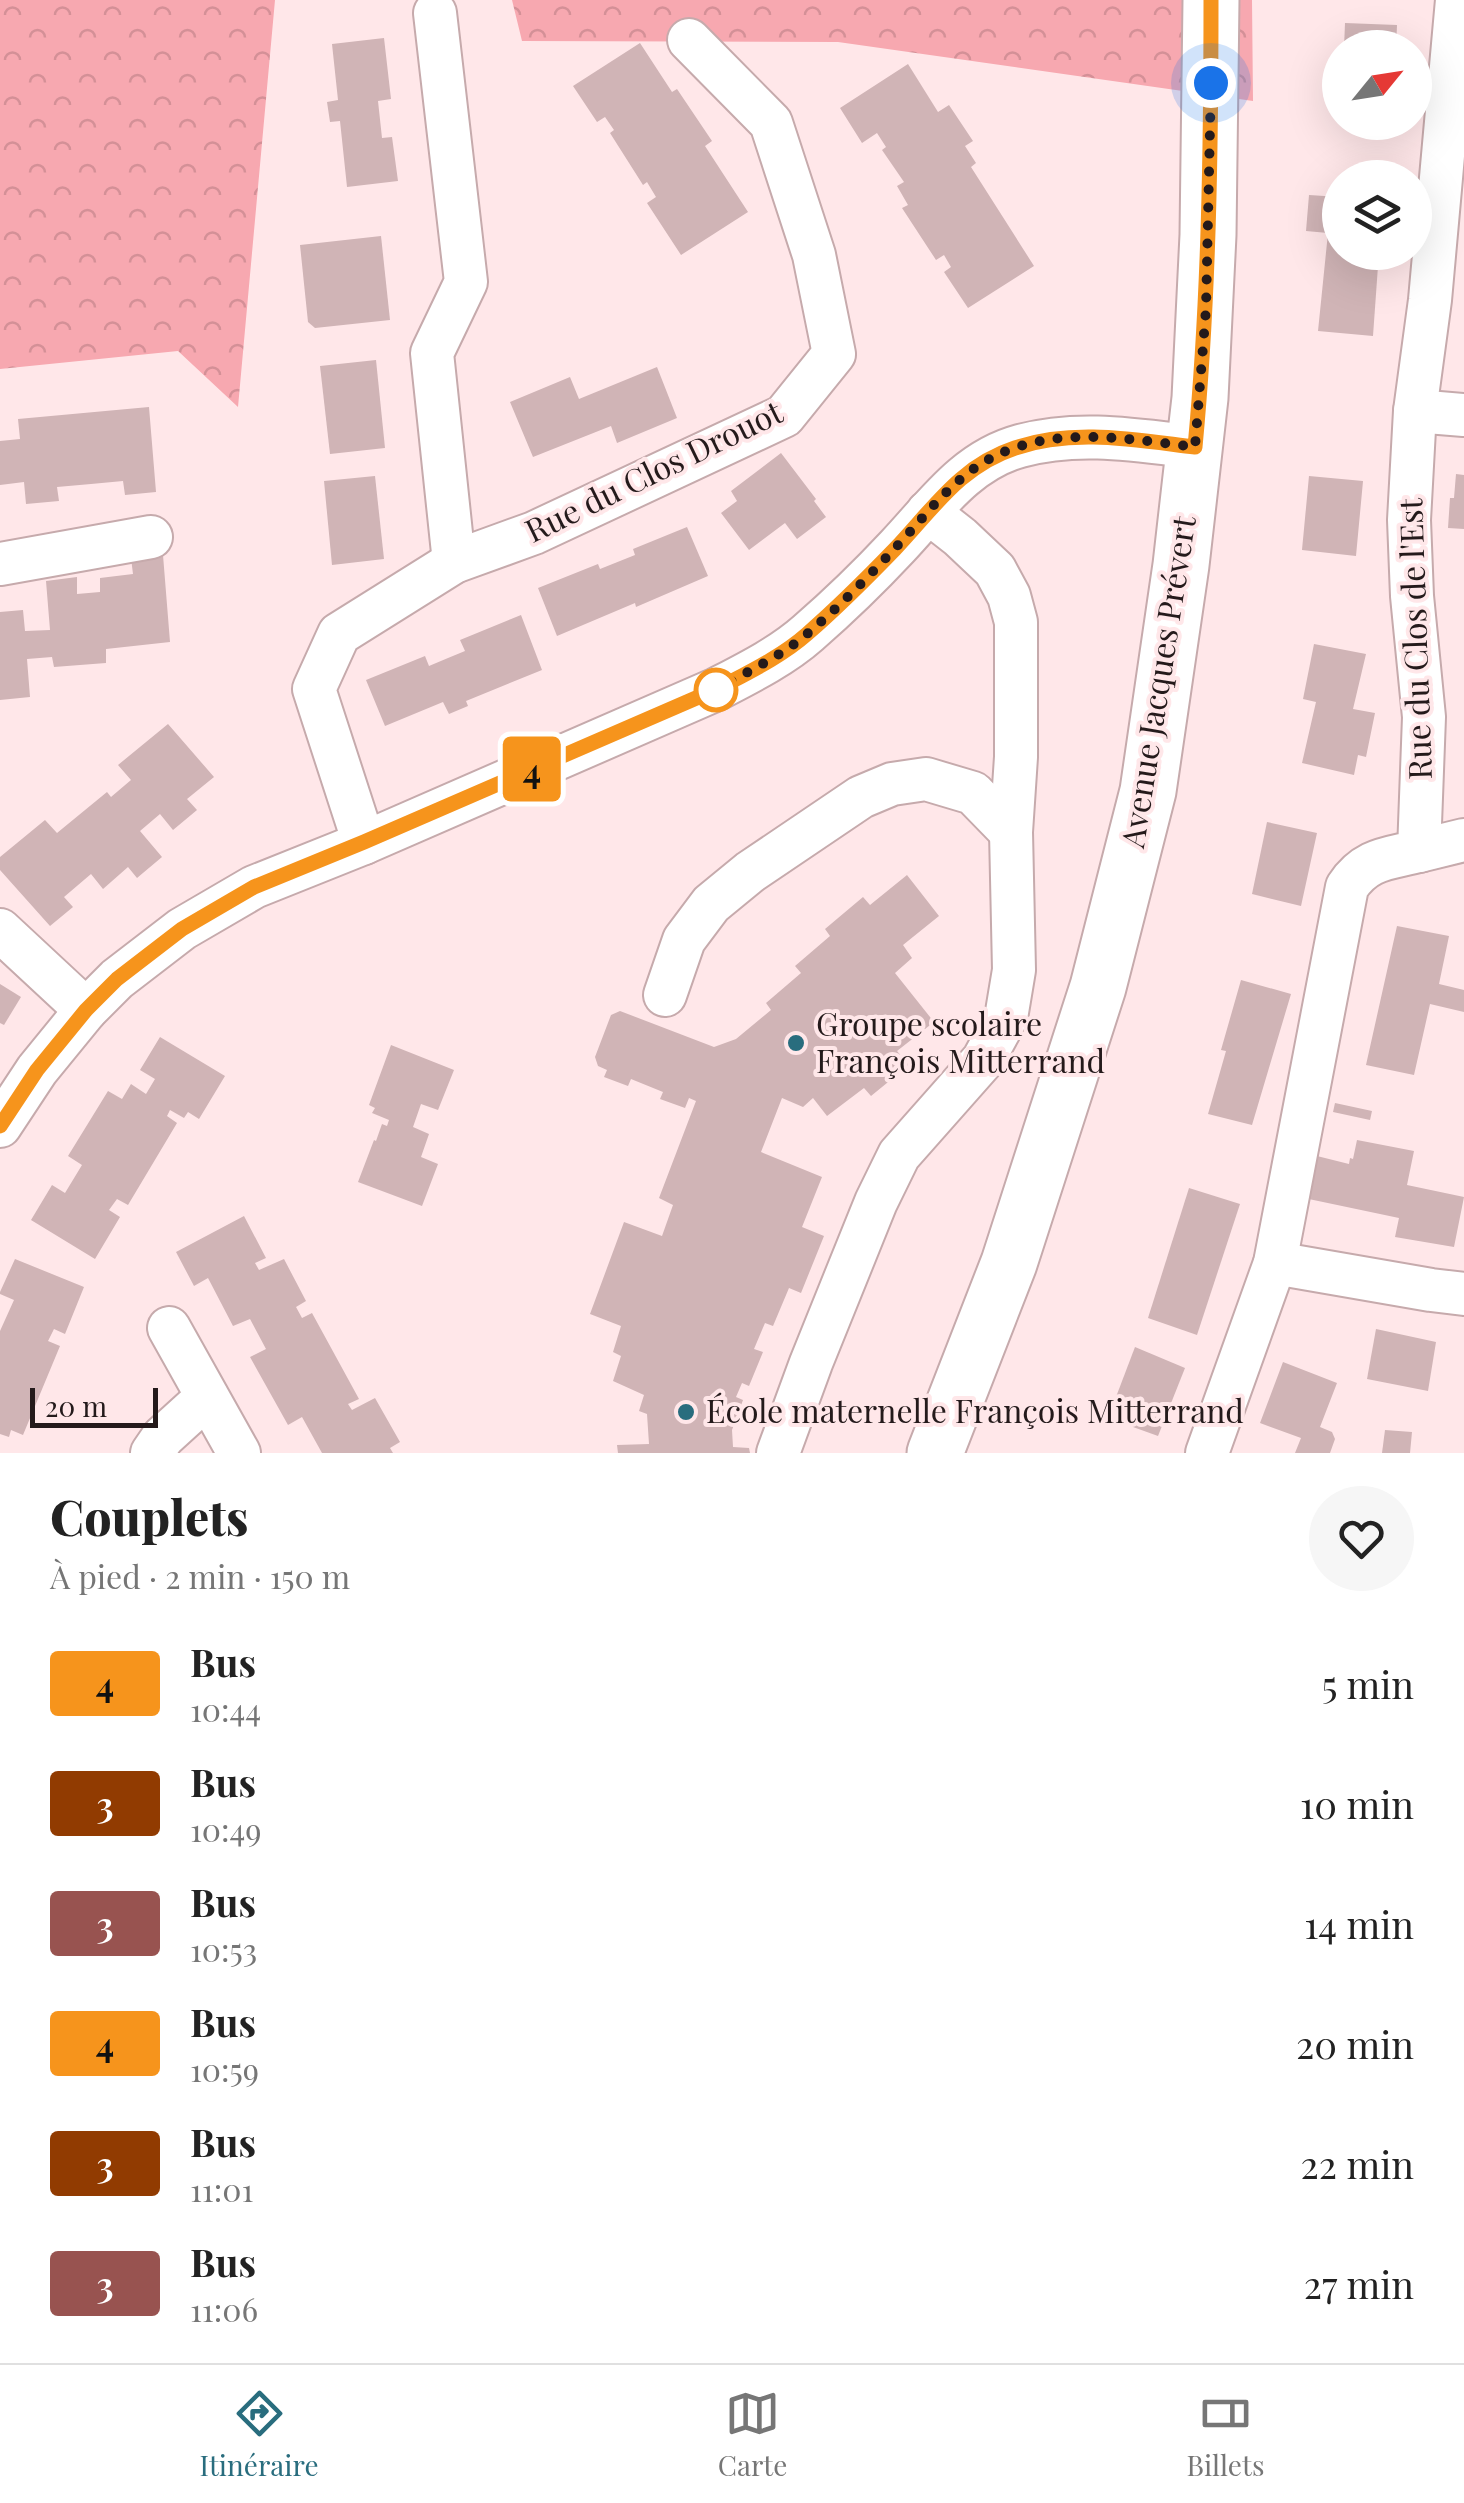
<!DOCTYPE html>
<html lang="fr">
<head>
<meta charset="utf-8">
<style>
	:root { --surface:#fff; --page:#f6f6f6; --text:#222; --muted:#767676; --line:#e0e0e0; --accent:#296d7e }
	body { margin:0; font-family:"Playfair Display",serif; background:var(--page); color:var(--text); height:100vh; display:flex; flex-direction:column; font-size:38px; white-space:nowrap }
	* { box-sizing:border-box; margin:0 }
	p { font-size:32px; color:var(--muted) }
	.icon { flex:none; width:55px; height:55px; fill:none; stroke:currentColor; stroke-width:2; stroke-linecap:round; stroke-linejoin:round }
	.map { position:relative; height:1453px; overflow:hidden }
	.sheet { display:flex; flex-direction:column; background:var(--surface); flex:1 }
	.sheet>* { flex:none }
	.badge { padding:0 20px; border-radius:8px; font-size:35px; line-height:65px }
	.needle { width:65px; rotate:60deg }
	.controls { position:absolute; left:1322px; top:30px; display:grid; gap:20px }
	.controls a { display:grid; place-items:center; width:110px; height:110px; border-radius:50%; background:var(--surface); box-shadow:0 10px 40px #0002; font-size:50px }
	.scale { position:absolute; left:30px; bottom:25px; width:128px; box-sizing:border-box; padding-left:10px; border:5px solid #241a1b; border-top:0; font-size:28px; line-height:35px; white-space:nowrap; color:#241a1b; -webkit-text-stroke:8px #ffe7e9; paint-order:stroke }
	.you { position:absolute; width:50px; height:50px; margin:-25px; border:8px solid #fff; border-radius:50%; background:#1a73e8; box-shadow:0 0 0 15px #1a73e833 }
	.map>.badge { position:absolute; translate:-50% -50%; box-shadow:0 0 0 5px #fff }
	.round { display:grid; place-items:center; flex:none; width:105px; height:105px; border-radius:52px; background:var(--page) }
	.overview { display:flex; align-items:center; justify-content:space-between; height:170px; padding:0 50px }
	h1 { font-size:48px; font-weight:800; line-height:75px }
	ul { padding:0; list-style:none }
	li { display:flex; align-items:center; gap:30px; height:120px; padding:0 50px }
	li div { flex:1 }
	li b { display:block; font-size:38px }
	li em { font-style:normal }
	li .badge { min-width:110px; font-weight:700; text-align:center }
	.dock { display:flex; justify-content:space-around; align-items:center; height:140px; border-top:2px solid var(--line); background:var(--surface); font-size:28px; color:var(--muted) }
	.dock a { display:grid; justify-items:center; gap:5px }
	.dock .selected { color:var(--accent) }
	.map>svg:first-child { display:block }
	.park { fill:url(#park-crowns) }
	.building { fill:#d0b4b6 }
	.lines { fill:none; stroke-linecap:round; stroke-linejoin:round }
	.minor-casing { stroke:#c6aaac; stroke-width:46 }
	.major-casing { stroke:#c6aaac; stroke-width:59 }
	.minor { stroke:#fff; stroke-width:42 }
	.major { stroke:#fff; stroke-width:55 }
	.line-casing { stroke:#fff; stroke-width:22 }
	.line { stroke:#f6941c; stroke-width:15 }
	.walk { stroke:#241a1b; stroke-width:10; stroke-dasharray:0 18 }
	.stop-dot { fill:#fff; stroke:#f6941c; stroke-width:5 }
	.poi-dot { fill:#296d7e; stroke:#ffe7e9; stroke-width:4 }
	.labels { text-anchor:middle; stroke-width:8; stroke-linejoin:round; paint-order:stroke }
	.street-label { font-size:32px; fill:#241a1b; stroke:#ffe7e9 }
	.poi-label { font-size:32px; fill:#241a1b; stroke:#ffe7e9; text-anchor:start }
</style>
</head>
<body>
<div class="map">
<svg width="1464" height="1453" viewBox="0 0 1464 1453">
	<defs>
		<pattern id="park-crowns" width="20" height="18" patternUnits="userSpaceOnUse" patternTransform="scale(2.5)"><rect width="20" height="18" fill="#f7a8b0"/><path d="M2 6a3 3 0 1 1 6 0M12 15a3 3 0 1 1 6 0" fill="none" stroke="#d49097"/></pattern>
	</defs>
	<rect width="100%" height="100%" fill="#ffe7e9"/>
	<g class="park">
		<polygon points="0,0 275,0 238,407 178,351 0,369"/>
		<polygon points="512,0 1252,0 1253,101 838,42 522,41"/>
	</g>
	<g class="building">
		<polygon points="1345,23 1397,25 1396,48 1344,48"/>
		<polygon points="384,38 391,99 378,101 382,138 392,137 398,181 347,187 340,121 330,122 327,102 338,100 332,44"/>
		<polygon points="640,43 672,92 677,89 712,141 705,146 748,212 681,255 647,203 656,197 647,182 643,185 610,133 614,130 605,117 597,122 573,86"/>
		<polygon points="908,64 938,112 949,105 973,141 965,146 976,163 971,167 1034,266 968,308 944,272 951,267 944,255 936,260 902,208 908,205 897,186 904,182 882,150 886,147 877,133 862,143 840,108"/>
		<polygon points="1309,195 1340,197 1340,252 1379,252 1373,336 1318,331 1328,233 1306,231"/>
		<polygon points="381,236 390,320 315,328 308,322 300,245"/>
		<polygon points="376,360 385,448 330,454 320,366"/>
		<polygon points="657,367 677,418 617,443 611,426 533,457 510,402 570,377 579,399"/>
		<polygon points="149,407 156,492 125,495 123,481 91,484 57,487 59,501 26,504 24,482 0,485 0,441 20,439 18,419"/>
		<polygon points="781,453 816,499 814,501 826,517 797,539 785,523 749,550 721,513 737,501 731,491"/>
		<polygon points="1456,474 1464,475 1464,529 1448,528 1450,498 1454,498"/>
		<polygon points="375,476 384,559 332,565 324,481"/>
		<polygon points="1309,476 1363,481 1356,556 1302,550"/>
		<polygon points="687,527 708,576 636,607 635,603 557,636 538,588 598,564 600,569 635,555 633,549"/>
		<polygon points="163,555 170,642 106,649 106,663 54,667 52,657 27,659 30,697 0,700 0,612 23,610 25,631 50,630 46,581 77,577 77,594 100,592 100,578 133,574 131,558"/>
		<polygon points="521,615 542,670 466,701 468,706 449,714 443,702 385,726 366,680 425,656 429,666 448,658 465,651 460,640"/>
		<polygon points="1314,644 1366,654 1353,709 1375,713 1366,757 1358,755 1354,775 1302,763 1316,702 1303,699"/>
		<polygon points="168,724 214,777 187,799 197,810 173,830 160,814 140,831 162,857 137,878 128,867 103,889 91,874 64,897 73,907 50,926 0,870 0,857 45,820 57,833 107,792 111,797 131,780 118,765"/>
		<polygon points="1267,822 1317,833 1301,906 1252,894"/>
		<polygon points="907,875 939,916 903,945 912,958 895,973 934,1022 897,1051 909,1065 871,1096 864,1088 827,1116 813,1098 803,1107 782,1098 761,1152 822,1177 802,1227 824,1236 801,1293 789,1288 773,1326 765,1323 754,1349 763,1352 749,1386 742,1383 736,1397 743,1400 732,1430 733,1447 749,1448 750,1453 618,1453 617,1445 649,1444 647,1414 639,1411 644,1395 613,1381 621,1356 613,1352 621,1326 590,1314 624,1222 662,1236 673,1205 659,1198 696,1101 689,1098 685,1108 660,1099 663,1092 631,1079 628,1086 604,1077 607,1070 598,1066 595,1057 611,1015 620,1011 714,1047 736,1039 771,1010 766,1003 801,973 795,966 830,936 825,929 863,897 870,905"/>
		<polygon points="1397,926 1449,936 1439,984 1464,990 1464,1012 1430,1004 1414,1075 1366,1065"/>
		<polygon points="1241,980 1291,994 1252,1125 1208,1114 1226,1051 1221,1050"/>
		<polygon points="0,984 21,997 4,1025 0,1023"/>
		<polygon points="160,1037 225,1076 199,1119 188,1112 184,1118 170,1110 167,1116 177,1123 128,1205 117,1199 109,1210 120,1217 95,1259 31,1220 52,1185 65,1193 82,1165 68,1156 108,1091 122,1099 131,1084 146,1094 155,1079 140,1070"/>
		<polygon points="391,1045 454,1070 438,1110 421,1104 413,1127 429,1134 421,1157 438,1164 422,1206 358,1182 374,1140 376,1141 382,1124 387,1126 389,1120 372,1113 375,1108 369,1105"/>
		<polygon points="1335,1103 1372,1111 1370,1120 1333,1112"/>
		<polygon points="1357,1140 1414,1151 1407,1185 1464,1197 1454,1247 1395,1237 1399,1218 1304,1198 1313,1155 1349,1164 1350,1158 1353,1159"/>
		<polygon points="1189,1188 1240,1204 1197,1335 1148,1318"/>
		<polygon points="244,1216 266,1258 255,1263 259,1270 284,1259 306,1301 296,1307 302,1318 312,1313 359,1399 348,1404 352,1410 375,1398 400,1442 390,1448 393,1453 322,1453 302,1417 288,1425 250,1357 266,1349 250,1319 233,1326 208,1278 194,1286 176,1252"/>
		<polygon points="15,1259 84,1287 65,1334 54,1329 48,1341 60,1346 23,1435 11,1430 9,1437 0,1434 0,1331 14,1300 0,1294 0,1292"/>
		<polygon points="1376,1329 1436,1342 1428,1391 1367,1379"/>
		<polygon points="1135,1347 1185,1368 1158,1436 1108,1418"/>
		<polygon points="1283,1362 1337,1383 1320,1427 1332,1432 1335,1439 1330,1453 1295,1453 1301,1438 1260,1423"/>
		<polygon points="1385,1430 1412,1432 1410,1453 1382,1453"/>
	</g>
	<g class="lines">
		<g class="minor-casing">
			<g id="minor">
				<polyline points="435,13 466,282 432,353 454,562"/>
				<polyline points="1415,411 1464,415"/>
				<polyline points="0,564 151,537"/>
				<polyline points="364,843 314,689 339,634 454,562 534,533 784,416 834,354 814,255 771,123 689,40"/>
				<polyline points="1419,851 1464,840"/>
				<polyline points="0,930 86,1010"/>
				<polyline points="665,995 684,940 711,904 750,872 861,797 892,784 926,779 973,793 1011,832"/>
				<path d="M0 1126 37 1070 86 1010 117 979 182 929 254 887 364 843 717 689C748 673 782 656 808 633 839 606 869 577 897 547 934 508 965 461 1020 446 1078 430 1136 440 1195 447"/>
				<polyline points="1275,1263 1431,1290 1464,1294"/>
				<polyline points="169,1328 239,1453"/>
				<polyline points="152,1453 163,1437 207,1397"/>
				<polyline points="778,1453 811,1363 876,1202 899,1155 983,1060 1006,1018 1014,970 1011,832 1016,757 1016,622 1009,596 995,570 960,537 928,512"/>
				<path d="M1207 1453 1275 1263 1347 887C1366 858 1388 859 1419 851L1424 717 1412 596 1409 520 1415 411 1430 300 1457 0"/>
			</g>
		</g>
		<g class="major-casing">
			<polyline id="major" points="935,1453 1009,1263 1098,987 1148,791 1181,565 1200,398 1208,235 1211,0"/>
		</g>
		<use href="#minor" class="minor"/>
		<use href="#major" class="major"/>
	</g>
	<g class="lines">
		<g class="line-casing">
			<path id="line" d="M0 1126 37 1070 86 1010 117 979 182 929 254 887 364 842 717 689C747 673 781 657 807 634 838 607 867 578 895 549 933 509 960 466 1015 448 1073 428 1136 440 1195 447 1209 298 1211 149 1211 0"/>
		</g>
		<use href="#line" class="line"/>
		<path class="walk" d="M716 690C746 672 780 657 807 634 839 607 870 575 899 544 935 505 962 466 1014 448 1073 428 1136 440 1195 447L1206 309 1211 83"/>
	</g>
	<circle class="stop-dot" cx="716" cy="690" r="20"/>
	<g class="poi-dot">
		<circle cx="796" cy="1043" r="10"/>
		<circle cx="686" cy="1412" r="10"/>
	</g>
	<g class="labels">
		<g class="street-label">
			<text transform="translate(654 472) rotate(-26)" y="11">Rue du Clos Drouot</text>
			<text transform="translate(1416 639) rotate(-92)" y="11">Rue du Clos de l'Est</text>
			<text transform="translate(1159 682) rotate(-81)" y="11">Avenue Jacques Prévert</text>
		</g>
		<g class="poi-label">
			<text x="816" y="1036">Groupe scolaire<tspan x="816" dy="37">François Mitterrand</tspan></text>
			<text x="706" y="1423">École maternelle François Mitterrand</text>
		</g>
	</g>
</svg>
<div class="controls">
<a><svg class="needle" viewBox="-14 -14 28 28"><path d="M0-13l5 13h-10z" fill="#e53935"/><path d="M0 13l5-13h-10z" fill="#767676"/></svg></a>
<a><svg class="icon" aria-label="layers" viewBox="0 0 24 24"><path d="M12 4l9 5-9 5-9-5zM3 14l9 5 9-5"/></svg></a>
</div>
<div class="scale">20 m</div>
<div class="you" style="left:1211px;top:83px"></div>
<b class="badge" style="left:532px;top:769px;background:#f6941c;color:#111">4</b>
</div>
<section class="sheet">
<div class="overview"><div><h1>Couplets</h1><p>À pied · 2 min · 150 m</p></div><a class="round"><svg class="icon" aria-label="heart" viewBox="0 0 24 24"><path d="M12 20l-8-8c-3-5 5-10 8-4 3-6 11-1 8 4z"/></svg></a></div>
<ul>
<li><span class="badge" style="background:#f6941c;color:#111">4</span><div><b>Bus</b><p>10:44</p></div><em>5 min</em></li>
<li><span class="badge" style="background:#913b01;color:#fff">3</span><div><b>Bus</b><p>10:49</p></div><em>10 min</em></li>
<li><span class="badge" style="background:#985350;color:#fff">3</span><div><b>Bus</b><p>10:53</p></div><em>14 min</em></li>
<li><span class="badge" style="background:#f6941c;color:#111">4</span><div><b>Bus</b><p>10:59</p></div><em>20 min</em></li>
<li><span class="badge" style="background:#913b01;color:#fff">3</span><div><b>Bus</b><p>11:01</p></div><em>22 min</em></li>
<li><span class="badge" style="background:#985350;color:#fff">3</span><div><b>Bus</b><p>11:06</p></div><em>27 min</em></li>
</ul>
</section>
<nav class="dock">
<a class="selected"><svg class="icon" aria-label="directions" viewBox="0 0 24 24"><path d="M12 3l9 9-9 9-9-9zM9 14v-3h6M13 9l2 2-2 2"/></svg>Itinéraire</a>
<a><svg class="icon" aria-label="map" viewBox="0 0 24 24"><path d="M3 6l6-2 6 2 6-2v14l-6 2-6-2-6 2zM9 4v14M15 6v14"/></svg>Carte</a>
<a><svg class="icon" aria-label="tickets" viewBox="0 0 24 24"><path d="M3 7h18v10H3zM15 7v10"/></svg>Billets</a>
</nav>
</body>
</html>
